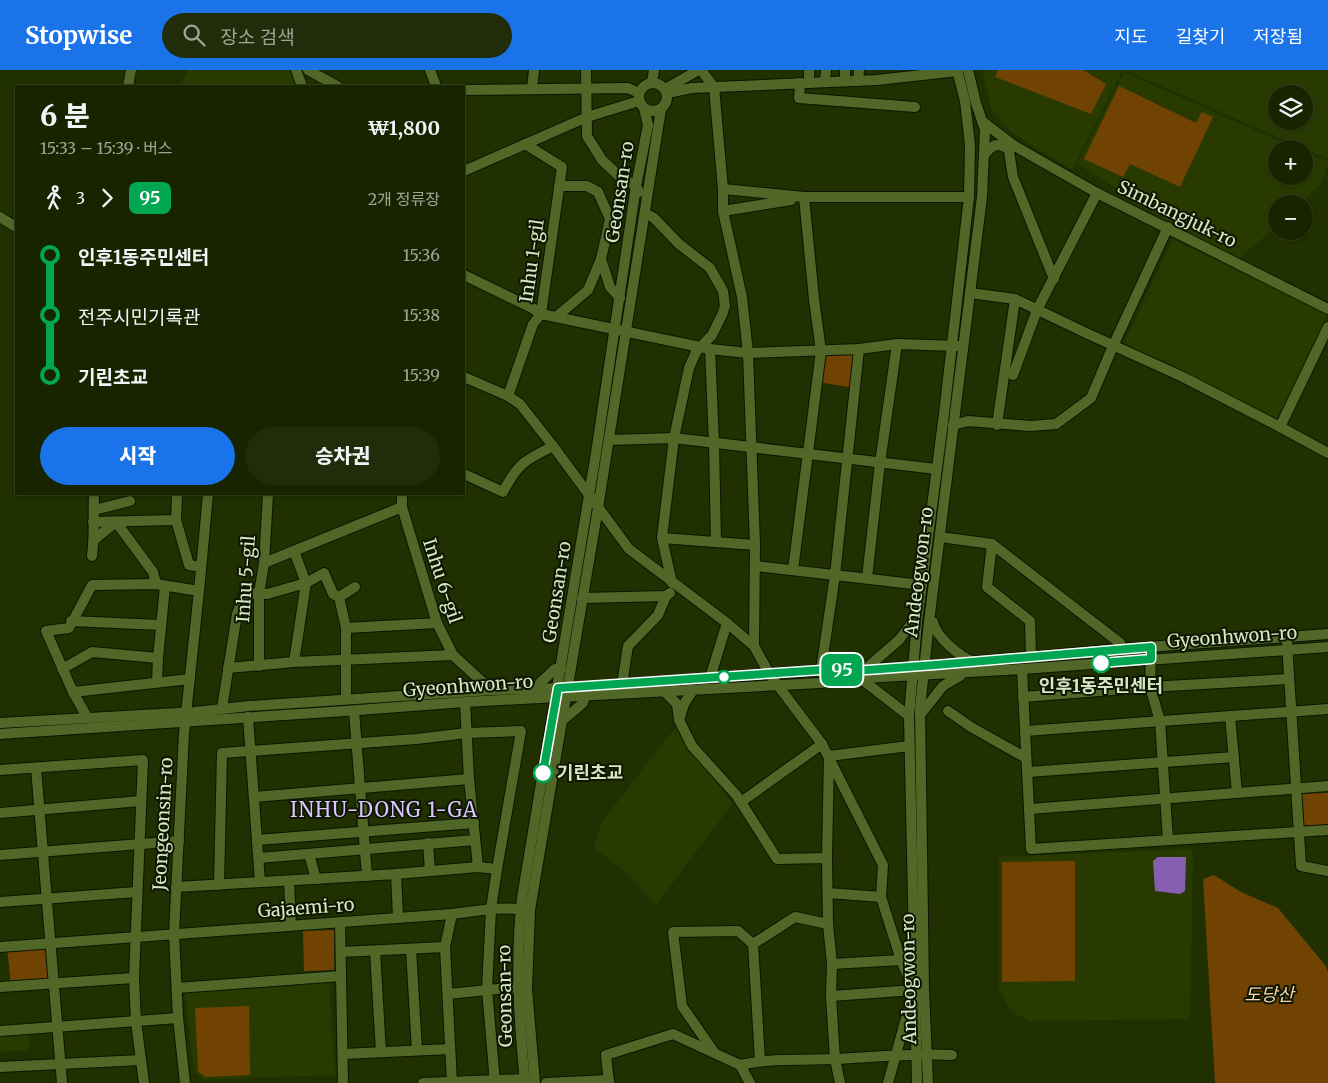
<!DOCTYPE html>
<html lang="ko">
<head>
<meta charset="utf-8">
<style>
	:root { --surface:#182400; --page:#212c0a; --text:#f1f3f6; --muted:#9fa499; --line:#364122; --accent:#1a73e8 }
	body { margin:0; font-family:Merriweather,"Noto Sans KR",serif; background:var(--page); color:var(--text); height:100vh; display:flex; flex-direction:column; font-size:19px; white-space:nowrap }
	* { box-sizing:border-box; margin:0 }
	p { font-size:16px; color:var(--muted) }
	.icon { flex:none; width:28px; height:28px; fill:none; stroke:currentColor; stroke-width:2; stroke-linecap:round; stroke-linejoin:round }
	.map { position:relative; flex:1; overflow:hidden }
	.side { position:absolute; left:15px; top:15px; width:450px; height:410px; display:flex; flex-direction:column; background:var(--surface); border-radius:0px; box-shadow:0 1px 4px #0004,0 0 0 1px var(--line) }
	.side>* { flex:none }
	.badge { padding:0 10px; border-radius:8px; font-size:18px; line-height:32px }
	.controls { position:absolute; left:1268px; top:15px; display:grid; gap:10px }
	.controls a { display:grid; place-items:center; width:45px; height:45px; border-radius:50%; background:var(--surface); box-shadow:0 1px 4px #0004,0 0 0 1px var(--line); font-size:25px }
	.map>.badge { position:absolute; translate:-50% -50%; box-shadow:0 0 0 2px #fff }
	.legs { display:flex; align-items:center; gap:8px; height:55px; padding:0 25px; font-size:16px }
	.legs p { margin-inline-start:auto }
	.headline { display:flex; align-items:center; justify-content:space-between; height:85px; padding:0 25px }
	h1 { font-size:28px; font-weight:800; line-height:38px }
	.cta { display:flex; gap:10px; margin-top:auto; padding:10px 25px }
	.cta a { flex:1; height:58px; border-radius:30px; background:var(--accent); color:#fff; font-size:20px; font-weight:800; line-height:58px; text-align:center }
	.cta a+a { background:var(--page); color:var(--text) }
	ul { padding:0 25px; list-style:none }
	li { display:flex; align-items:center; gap:18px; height:60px; font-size:19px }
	li i { display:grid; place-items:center; width:8px; height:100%; margin:0 6px; background:currentColor }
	li i::after { content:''; width:12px; height:12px; margin:-6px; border:4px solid; border-radius:50%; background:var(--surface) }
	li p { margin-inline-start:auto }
	li:first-child i { background:linear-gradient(#0000 50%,currentColor 0) }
	li:last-child i { background:linear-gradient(currentColor 50%,#0000 0) }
	header { display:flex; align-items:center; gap:30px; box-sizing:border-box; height:70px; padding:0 25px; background:var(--accent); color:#fff }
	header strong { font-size:24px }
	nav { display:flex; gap:28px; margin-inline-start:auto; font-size:18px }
	.search { width:350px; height:45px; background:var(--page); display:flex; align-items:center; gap:12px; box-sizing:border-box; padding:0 18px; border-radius:28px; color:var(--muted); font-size:19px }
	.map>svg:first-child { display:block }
	.built { fill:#283a00; fill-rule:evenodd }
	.green { fill:#714303 }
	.water { fill:#885eb0 }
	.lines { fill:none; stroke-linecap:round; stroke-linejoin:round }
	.minor-casing { stroke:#0c1600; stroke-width:12 }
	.minor { stroke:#506728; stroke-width:10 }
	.line-1-casing { stroke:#fff; stroke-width:11 }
	.line-1 { stroke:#00a651; stroke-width:8 }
	.stop-1-dot { fill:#fff; stroke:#00a651; stroke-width:2.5 }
	.labels { text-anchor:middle; stroke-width:4; stroke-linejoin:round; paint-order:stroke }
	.street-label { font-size:18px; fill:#d7e6c5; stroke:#0d1600 }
	.stop-label { font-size:18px; font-weight:bold; fill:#d7e6c5; stroke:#0d1600 }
	.park-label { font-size:18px; font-style:italic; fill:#f9d4af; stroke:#0d1600 }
	.quarter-label { font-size:20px; letter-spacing:1px; fill:#dec4fc; stroke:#0d1600 }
</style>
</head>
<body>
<header>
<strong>Stopwise</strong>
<div class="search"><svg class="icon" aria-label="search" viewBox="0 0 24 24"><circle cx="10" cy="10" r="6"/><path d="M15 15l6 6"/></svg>장소 검색</div>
<nav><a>지도</a><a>길찾기</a><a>저장됨</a></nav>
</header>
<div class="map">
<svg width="1328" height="1013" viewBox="0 0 1328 1013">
	<rect width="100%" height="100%" fill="#203000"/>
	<g class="built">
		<polygon points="188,0 293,0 296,16 180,16"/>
		<polygon points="982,0 1123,0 1072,100 1012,63 992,41"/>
		<path d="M1125 0H1328V89ZM1276 24H1304V51H1276Z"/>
		<polygon points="1124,2 1297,79 1276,79 1276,106 1304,106 1304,82 1328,92 1328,96 1321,113 1300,134 1276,134 1276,157 1238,189 1179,161 1155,144 1130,132 1114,117 1077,94"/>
		<polygon points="1173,169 1328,244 1278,352 1124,273"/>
		<polygon points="680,654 732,734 656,835 624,801 594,778 601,753 666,669"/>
		<polygon points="1191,779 1193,786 1190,949 1030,951 1012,943 999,919 999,787"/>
		<polygon points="329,912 335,1005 203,1010 194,1002 185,923"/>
		<polygon points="28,961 29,980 0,982 0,962"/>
	</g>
	<g class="green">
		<polygon points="998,0 1083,0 1106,14 1091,44 995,7"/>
		<polygon points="1119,16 1196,53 1202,42 1213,47 1180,117 1130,94 1123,107 1084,89"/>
		<polygon points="859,279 855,318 817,312 823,280"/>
		<polygon points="1328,723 1328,755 1300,755 1300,724"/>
		<polygon points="1075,791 1075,911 1002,912 1002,792"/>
		<polygon points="1214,805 1241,822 1278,838 1325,895 1328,902 1328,1013 1215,1013 1203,809"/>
		<polygon points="334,860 334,900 304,901 303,861"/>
		<polygon points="50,873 53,914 11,916 7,876"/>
		<polygon points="249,936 250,1005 206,1007 198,1002 195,938"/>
	</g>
	<polygon class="water" points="1158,787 1186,787 1185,821 1180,824 1155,821 1153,791"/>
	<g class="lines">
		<g class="minor-casing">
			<g id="minor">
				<polyline points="296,0 302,16"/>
				<polyline points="308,0 337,16"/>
				<polyline points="430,0 436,16"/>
				<polyline points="586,0 587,66 602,90 621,108 636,116 639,122"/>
				<polyline points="701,0 714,17"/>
				<polyline points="845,11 845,0"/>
				<polyline points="858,11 859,0"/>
				<polyline points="652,12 654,0"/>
				<polyline points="825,12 826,0"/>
				<circle cx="653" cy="27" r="14"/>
				<polyline points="800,13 799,28 915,37"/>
				<polyline points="809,13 809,0"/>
				<polyline points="128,16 131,0"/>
				<polyline points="714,17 723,119 723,141 742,227 748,283 755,475 754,576"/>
				<polyline points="532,19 534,0"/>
				<polyline points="665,19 699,0"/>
				<polyline points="464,20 628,18 639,23"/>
				<polyline points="667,23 692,18 877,10 958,1"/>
				<polyline points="982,51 1013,75 1097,123 1328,239"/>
				<polyline points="1013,75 1009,81 1013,107 1054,209"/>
				<path d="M985 84C991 77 995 72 1004 77L1008 71"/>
				<polyline points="464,101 587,47 639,31"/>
				<polyline points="559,116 587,116 598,122 610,149 601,189 610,217 620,228"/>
				<polyline points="723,119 804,127 969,127"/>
				<polyline points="723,141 791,130"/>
				<polyline points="645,143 654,148 679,174 710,198 723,221 725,236 722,245 712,265 696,282 689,298 674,368 662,468 672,513"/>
				<polyline points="0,147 16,157"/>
				<polyline points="464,205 532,238 541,244 710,279 748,283 859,279 897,274 958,276"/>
				<polyline points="970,223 1015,229 1086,263 1183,307 1280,357"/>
				<polyline points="556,247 588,220 601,189"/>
				<polyline points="1328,257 1280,357 1328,383"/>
				<polyline points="710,279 714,373 716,472"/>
				<polyline points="1013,305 1037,240 1097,123"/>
				<polyline points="464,307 508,326 520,334 553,376 629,479 727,553 754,576 770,605 822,674 883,795 881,827 901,890 912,916"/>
				<polyline points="508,326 533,254 541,244 562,97 525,74"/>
				<polyline points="953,355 968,351 1030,356 1056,354 1091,328 1113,276 1168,157"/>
				<polyline points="997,355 1015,229"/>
				<polyline points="609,370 674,368 936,399"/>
				<path d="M464 404 503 422C519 392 524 391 553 376"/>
				<polyline points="402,424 402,437 437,553 453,585 491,620"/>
				<polyline points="177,426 176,450 189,495 201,497"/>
				<polyline points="94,440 130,431"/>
				<polyline points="93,452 176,450"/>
				<polyline points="940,467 992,474 1120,573 1120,579"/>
				<polyline points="662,468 755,475"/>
				<polyline points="95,469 116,452 153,502 156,514"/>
				<polyline points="992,474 987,517 1030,551 1031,587"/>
				<polyline points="294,481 306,513 294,592"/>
				<path d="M92 486C95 465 93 445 94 424"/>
				<polyline points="264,493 402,437"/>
				<polyline points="755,496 922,515"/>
				<polyline points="793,500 821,281 814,229 804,127"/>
				<polyline points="867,508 880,393 897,274"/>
				<polyline points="339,527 355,517"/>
				<polyline points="582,528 666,526 670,523"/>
				<polyline points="71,551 161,555"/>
				<path d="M929 552H933C936 567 960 587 974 592"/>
				<polyline points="346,558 437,553"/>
				<polyline points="1287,573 1301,796 1328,801"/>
				<polyline points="1151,583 1150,617 1160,651 1168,770"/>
				<polyline points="259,596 259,524 264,493 268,424"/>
				<polyline points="228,598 294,592 453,585"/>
				<polyline points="62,599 92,582 158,588"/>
				<polyline points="1022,599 1031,779 1328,760"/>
				<polyline points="821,600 835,505 859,279"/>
				<polyline points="867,600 870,595 899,570 912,553 917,552"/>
				<polyline points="710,608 727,553"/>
				<polyline points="860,608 909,646"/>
				<polyline points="157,612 158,588 165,516"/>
				<polyline points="622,614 628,576 658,545 666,526"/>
				<polyline points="538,619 540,613 555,599 561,599"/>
				<polyline points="73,622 190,609"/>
				<polyline points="665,622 677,634 679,650 692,676 737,726 777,789 827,788"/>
				<polyline points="1023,627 1150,617 1289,609"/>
				<polyline points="465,632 469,709 478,797"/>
				<polyline points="222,638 237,544 245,523 267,524 306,513 324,503 333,524 339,527 346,558 346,629"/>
				<polyline points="354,641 367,806"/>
				<polyline points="948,641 971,657 1026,688"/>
				<polyline points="920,645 943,616 960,606 960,602"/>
				<polyline points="1230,646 1237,723"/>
				<polyline points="87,647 73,622 46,561 69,558 92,515 156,514 199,521"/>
				<polyline points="248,647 260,812"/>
				<polyline points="680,647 684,634 693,620"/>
				<polyline points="563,650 583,633 585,626"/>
				<polyline points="0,653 195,642 249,636 491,620 568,618 821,600 867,600 935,595 1120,579 1328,564"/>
				<polyline points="1025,661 1328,639"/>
				<polyline points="0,664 345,641 465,632 820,613 865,608 1022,599 1328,577"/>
				<polyline points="36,698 62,1013"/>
				<polyline points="0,700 143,690 134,908 136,952 144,1013"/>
				<polyline points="1028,702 1234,687"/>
				<polyline points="254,727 469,709"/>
				<polyline points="741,732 822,674"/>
				<polyline points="1030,739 1328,716"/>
				<polyline points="0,743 141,731"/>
				<polyline points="257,770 474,753"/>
				<polyline points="428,773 430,801"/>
				<polyline points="309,784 316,809"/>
				<polyline points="0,785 179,771"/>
				<polyline points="259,788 475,770"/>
				<polyline points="396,804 398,847"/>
				<polyline points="289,811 291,855"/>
				<polyline points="219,815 222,683 416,669 467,663 521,661 497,799 491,839 487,919 495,1013"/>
				<polyline points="176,817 396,804 478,797 497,799"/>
				<polyline points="828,823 881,827"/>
				<polyline points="0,832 137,822"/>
				<polyline points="340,852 343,1013"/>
				<polyline points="753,874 795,847 828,854"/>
				<path d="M0 877 452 844C477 841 502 836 526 840"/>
				<polyline points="411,879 417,980"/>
				<polyline points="375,881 381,982"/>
				<polyline points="341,882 445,877"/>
				<polyline points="832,894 901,890"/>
				<polyline points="0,917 134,908"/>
				<polyline points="177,918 341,906"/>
				<polyline points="448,924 518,917"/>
				<polyline points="831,926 914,920"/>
				<polyline points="0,961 178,948"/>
				<polyline points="714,982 682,936 673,862 738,861 753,874 760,990"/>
				<polyline points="343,984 450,979"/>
				<path d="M740 995C771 988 804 990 836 989 875 987 913 983 952 985"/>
				<polyline points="0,997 141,990"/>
				<polyline points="185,1013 178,948 174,864 184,663 199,521 208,424"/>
				<polyline points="423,1013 524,1009 529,1011"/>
				<polyline points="452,1013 445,877 452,844"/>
				<path d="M525 1013C519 951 515 890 522 828L596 383 636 116 648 55 644 38"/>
				<polyline points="535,1013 527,919 530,840 598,438 661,39"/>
				<polyline points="546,1013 609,1010"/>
				<polyline points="609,1013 606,985 673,964 740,995 750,1013"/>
				<polyline points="840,1013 835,989 831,926 832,894 828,854 827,788 829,686 909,676"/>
				<polyline points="888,1013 911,930"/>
				<polyline points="917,1013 909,646 917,552 944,344 969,127 970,75 965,31 957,0"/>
				<polyline points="928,1013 924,919 920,638 929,552 982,127 985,60 976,33 968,0"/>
			</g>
		</g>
		<use href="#minor" class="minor"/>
	</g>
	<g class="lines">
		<g class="line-1-casing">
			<polyline id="line-1" points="543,703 558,618 821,600 867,600 935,595 1151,577 1151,589 1101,593"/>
		</g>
		<use href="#line-1" class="line-1"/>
	</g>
	<g class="stop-1-dot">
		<circle cx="1101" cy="593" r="9"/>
		<circle cx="724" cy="607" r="6"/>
		<circle cx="543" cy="703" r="9"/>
	</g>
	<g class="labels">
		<g class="street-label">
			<text transform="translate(620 122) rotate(-81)" y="6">Geonsan-ro</text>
			<text transform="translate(1177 144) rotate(26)" y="6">Simbangjuk-ro</text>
			<text transform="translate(532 191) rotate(-82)" y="6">Inhu 1-gil</text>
			<text transform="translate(919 502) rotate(-83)" y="6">Andeogwon-ro</text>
			<text transform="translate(246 509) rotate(-86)" y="6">Inhu 5-gil</text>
			<text transform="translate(442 511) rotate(72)" y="6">Inhu 6-gil</text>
			<text transform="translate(557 522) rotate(-81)" y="6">Geonsan-ro</text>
			<text transform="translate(1232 567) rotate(-4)" y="6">Gyeonhwon-ro</text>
			<text transform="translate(468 616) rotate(-4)" y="6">Gyeonhwon-ro</text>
			<text transform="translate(163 754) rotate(-87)" y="6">Jeongeonsin-ro</text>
			<text transform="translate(306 838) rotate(-4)" y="6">Gajaemi-ro</text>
			<text transform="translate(909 909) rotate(-91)" y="6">Andeogwon-ro</text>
			<text transform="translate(505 926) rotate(-91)" y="6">Geonsan-ro</text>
		</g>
		<g class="stop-label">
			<text x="1101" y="622">인후1동주민센터</text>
			<text x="557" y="709" text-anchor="start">기린초교</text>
		</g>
		<g class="park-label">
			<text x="1269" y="931">도당산</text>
		</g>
		<g class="quarter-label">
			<text x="384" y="747">INHU-DONG 1-GA</text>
		</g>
	</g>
</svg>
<div class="controls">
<a><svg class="icon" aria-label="layers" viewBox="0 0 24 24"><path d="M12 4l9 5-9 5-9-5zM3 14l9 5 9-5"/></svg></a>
<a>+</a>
<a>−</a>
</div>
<b class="badge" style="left:842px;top:600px;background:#00a651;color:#fff">95</b>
<section class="side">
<div class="headline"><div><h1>6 분</h1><p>15:33 – 15:39 · 버스</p></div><b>₩1,800</b></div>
<div class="legs"><svg class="icon" aria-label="walk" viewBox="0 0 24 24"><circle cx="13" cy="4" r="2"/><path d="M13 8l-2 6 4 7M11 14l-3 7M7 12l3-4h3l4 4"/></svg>3<svg class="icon" aria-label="forward" viewBox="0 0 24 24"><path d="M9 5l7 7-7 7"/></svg><b class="badge" style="background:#00a651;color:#fff">95</b><p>2개 정류장</p></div>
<ul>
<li><i style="color:#00a651"></i><b>인후1동주민센터</b><p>15:36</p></li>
<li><i style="color:#00a651"></i><span>전주시민기록관</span><p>15:38</p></li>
<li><i style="color:#00a651"></i><b>기린초교</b><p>15:39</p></li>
</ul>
<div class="cta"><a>시작</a><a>승차권</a></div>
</section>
</div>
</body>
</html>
